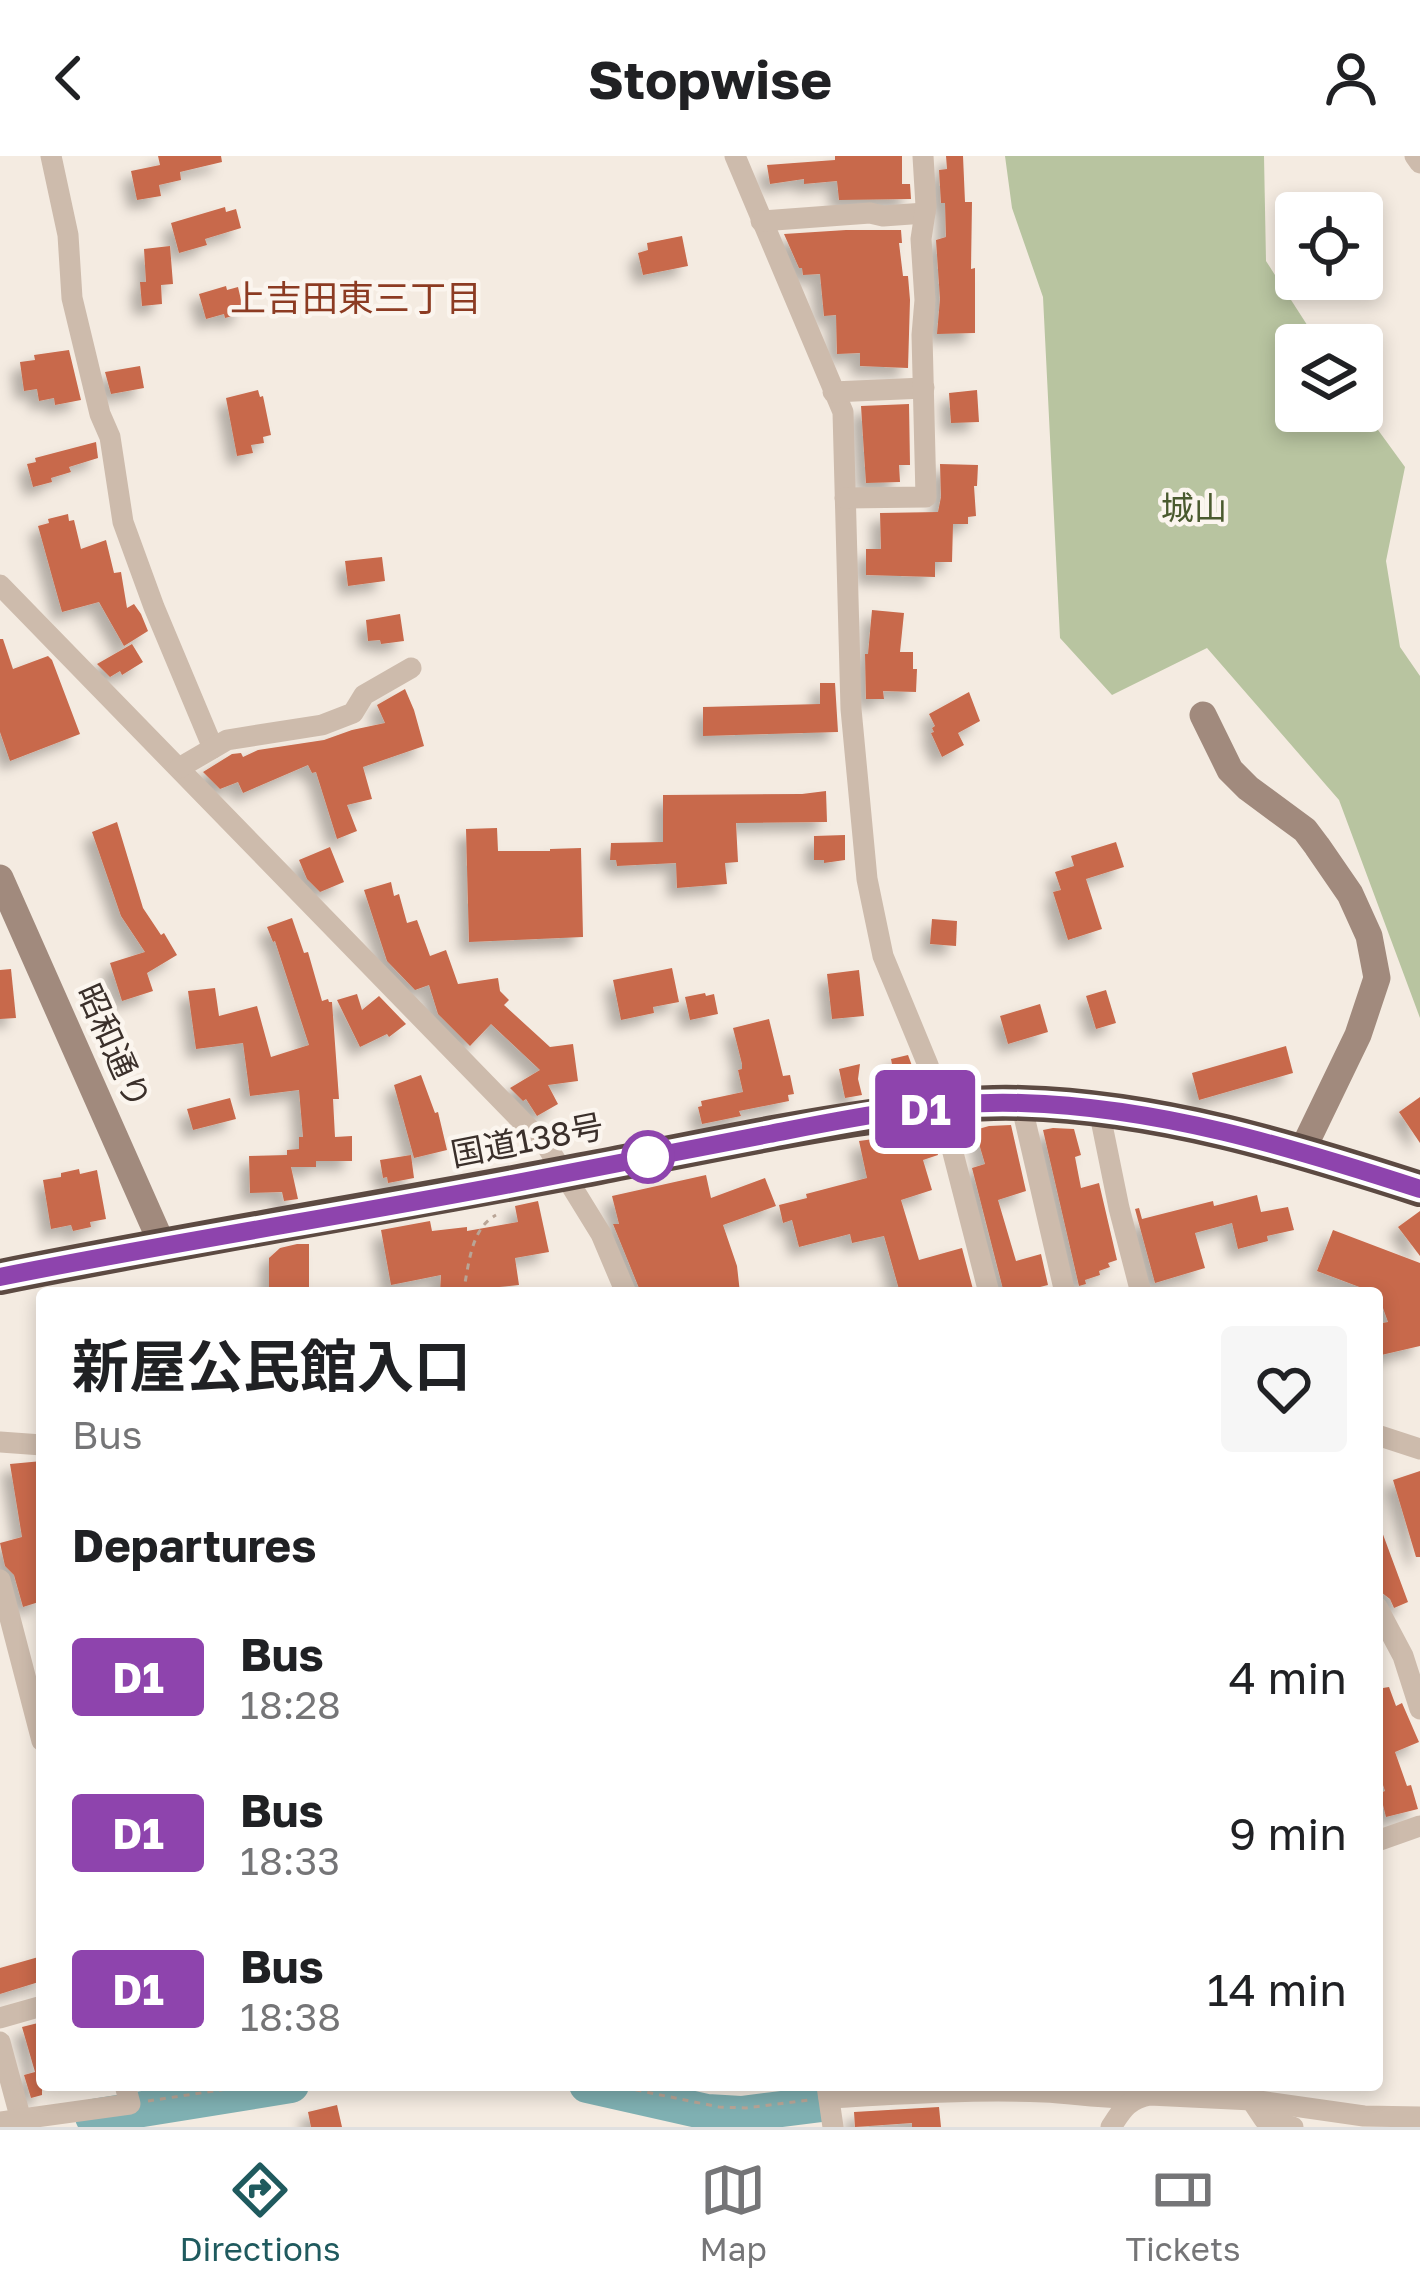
<!DOCTYPE html>
<html lang="en">
<head>
<meta charset="utf-8">
<style>
	:root { --surface:#fff; --page:#f6f6f6; --text:#202124; --muted:#757577; --line:#e0e0e0; --accent:#1f5a5e }
	body { margin:0; font-family:"Golos Text","Noto Sans JP",sans-serif; background:var(--page); color:var(--text); height:100vh; display:flex; flex-direction:column; font-size:45px; white-space:nowrap }
	* { box-sizing:border-box; margin:0 }
	p { font-size:39px; color:var(--muted) }
	.icon { flex:none; width:66px; height:66px; fill:none; stroke:currentColor; stroke-width:2; stroke-linecap:round; stroke-linejoin:round }
	.map { position:relative; flex:1; overflow:hidden }
	.side { position:absolute; left:36px; top:1131px; width:1347px; height:804px; display:flex; flex-direction:column; background:var(--surface); border-radius:12px; box-shadow:0 6px 18px #0003 }
	.side>* { flex:none }
	.badge { padding:0 24px; border-radius:9px; font-size:42px; line-height:78px }
	.controls { position:absolute; left:1275px; top:36px; display:grid; gap:24px }
	.controls a { display:grid; place-items:center; width:108px; height:108px; border-radius:12px; background:var(--surface); box-shadow:0 6px 18px #0003; font-size:60px }
	.map>.badge { position:absolute; translate:-50% -50%; box-shadow:0 0 0 6px #fff }
	h2 { padding:0 36px; font-size:45px; line-height:108px }
	.round { display:grid; place-items:center; flex:none; width:126px; height:126px; border-radius:12px; background:var(--page) }
	.head { display:flex; align-items:center; justify-content:space-between; height:204px; padding:0 36px }
	h1 { font-size:57px; font-weight:700; line-height:90px }
	ul { padding:0; list-style:none }
	li { display:flex; align-items:center; gap:36px; height:156px; padding:0 36px }
	li div { flex:1 }
	li b { display:block; font-size:45px }
	li em { font-style:normal }
	li .badge { min-width:132px; font-weight:700; text-align:center }
	header { display:flex; justify-content:space-between; align-items:center; height:156px; padding:0 36px; background:var(--surface); font-size:54px; font-weight:700 }
	.tab-bar { display:flex; justify-content:space-around; align-items:center; height:168px; border-top:3px solid var(--line); background:var(--surface); font-size:33px; color:var(--muted) }
	.tab-bar a { display:grid; justify-items:center; gap:6px }
	.tab-bar .active { color:var(--accent) }
	.map>svg:first-child { display:block }
	.green { fill:#b8c4a0 }
	.lines { fill:none; stroke-linecap:round; stroke-linejoin:round }
	.river { stroke:#7fb0b2; stroke-width:36 }
	.building { fill:#c8694b; filter:url(#shadow) }
	.path { stroke:#b9a596; stroke-width:3; stroke-dasharray:6 6; stroke-linecap:butt }
	.street { stroke:#cdbbac; stroke-width:21 }
	.secondary { stroke:#a18a7d; stroke-width:27 }
	.highway { stroke:#5c4a42; stroke-width:36 }
	.line-casing { stroke:#fff; stroke-width:27 }
	.line { stroke:#8e44ad; stroke-width:18 }
	.stop-dot { fill:#fff; stroke:#8e44ad; stroke-width:6 }
	.labels { text-anchor:middle; stroke-width:9; stroke-linejoin:round; paint-order:stroke }
	.park-label { font-size:33px; fill:#4a5a2e; stroke:#fbf5ee }
	.street-label { font-size:33px; fill:#3b302b; stroke:#fbf5ee }
	.neighbourhood-label { font-size:36px; fill:#8c3b22; stroke:#fbf5ee }
</style>
</head>
<body>
<header><svg class="icon" aria-label="back" viewBox="0 0 24 24"><path d="M15 5l-7 7 7 7"/></svg>Stopwise<svg class="icon" aria-label="person" viewBox="0 0 24 24"><circle cx="12" cy="8" r="4"/><path d="M4 21q1-7 8-7t8 7"/></svg></header>
<div class="map">
<svg width="1420" height="1971" viewBox="0 0 1420 1971">
	<defs>
		<filter id="shadow"><feDropShadow dx="-9" dy="9" stdDeviation="6" flood-color="#0004"/></filter>
	</defs>
	<rect width="100%" height="100%" fill="#f4ebe1"/>
	<polygon class="green" points="1005,0 1264,0 1266,105 1320,189 1296,189 1296,255 1362,255 1362,252 1405,311 1386,405 1400,491 1420,520 1420,862 1339,644 1207,492 1112,539 1060,482 1043,141 1012,52"/>
	<g class="lines">
		<g class="river">
			<polyline points="587,1929 707,1956 741,1958 822,1948"/>
			<polyline points="93,1961 291,1929"/>
		</g>
	</g>
	<g class="building">
		<polygon points="158,0 221,0 222,6 180,16 181,24 159,29 161,40 137,44 131,15 160,9"/>
		<polygon points="835,0 902,0 902,28 910,28 911,43 839,44 837,25 804,28 804,23 770,28 767,9 835,4"/>
		<polygon points="946,0 963,0 965,46 972,46 971,113 975,112 975,177 937,178 940,143 936,84 946,81 945,47 941,47 939,14 947,13"/>
		<polygon points="225,51 226,56 236,53 241,72 205,83 207,89 179,97 171,67"/>
		<polygon points="846,74 901,74 902,87 899,87 903,120 908,120 910,144 908,212 860,210 860,197 837,198 836,159 824,160 820,118 803,119 802,112 799,112 784,78"/>
		<polygon points="682,80 688,110 643,119 638,97 648,94 647,87"/>
		<polygon points="170,90 173,128 161,129 162,148 142,150 140,126 146,126 144,93"/>
		<polygon points="226,130 227,134 238,131 244,157 225,162 224,158 206,163 199,138"/>
		<polygon points="69,194 81,244 55,249 54,242 39,245 37,233 24,235 20,206 35,204 34,199"/>
		<polygon points="140,210 144,232 111,238 105,216"/>
		<polygon points="258,234 260,241 263,240 271,279 263,281 264,287 251,289 253,297 237,300 226,242"/>
		<polygon points="977,234 979,266 951,267 949,237"/>
		<polygon points="909,248 910,309 899,309 900,326 866,327 861,250"/>
		<polygon points="96,286 98,302 69,311 71,316 51,322 52,326 33,331 27,308 36,306 35,302"/>
		<polygon points="940,308 978,309 977,330 974,330 976,360 968,361 968,368 953,368 952,406 935,406 935,421 866,419 866,393 881,393 880,357 938,356 941,341"/>
		<polygon points="68,358 69,365 74,364 81,393 106,384 114,417 121,416 127,452 134,448 141,458 148,475 124,490 99,446 62,456 38,370 49,367 48,363"/>
		<polygon points="382,401 385,425 348,430 345,405"/>
		<polygon points="872,454 904,457 900,496 913,496 913,513 917,513 916,536 883,535 884,543 866,543 865,498 868,498"/>
		<polygon points="400,458 404,485 381,488 380,484 368,485 366,464"/>
		<polygon points="0,483 3,483 13,513 48,500 52,504 80,578 10,605 0,576"/>
		<polygon points="132,488 143,506 122,519 120,515 110,521 97,508"/>
		<polygon points="820,527 835,527 838,576 703,580 703,551 820,548"/>
		<polygon points="405,533 414,554 424,590 363,611 372,643 347,649 357,675 337,683 316,616 312,617 308,609 243,637 238,626 220,633 203,616 232,598 241,597 243,601 258,594 324,584 352,574 385,567 377,549"/>
		<polygon points="969,536 980,565 958,577 964,589 942,601 931,577 934,576 932,572 935,570 929,558"/>
		<polygon points="826,635 827,666 736,667 738,706 725,707 727,728 677,732 676,707 617,710 616,704 610,704 611,687 663,686 663,639 802,638"/>
		<polygon points="117,666 143,752 161,779 164,777 177,799 147,817 153,835 122,845 110,807 145,796 121,760 92,676"/>
		<polygon points="497,672 498,695 550,695 550,693 581,692 583,781 469,786 466,673"/>
		<polygon points="845,679 845,704 824,707 824,704 814,704 814,680"/>
		<polygon points="1116,686 1124,711 1086,723 1102,773 1068,784 1053,736 1061,734 1055,716 1074,710 1071,700"/>
		<polygon points="330,691 344,726 320,736 307,723 299,704"/>
		<polygon points="391,726 394,740 399,738 407,767 417,764 430,800 446,794 458,828 498,822 500,835 509,844 504,849 550,891 573,888 578,925 548,929 558,948 537,960 526,943 523,945 510,932 540,914 491,868 470,890 438,858 429,829 415,834 387,805 364,734"/>
		<polygon points="292,762 304,797 308,796 322,845 328,843 329,846 332,846 339,943 333,943 335,981 352,980 352,1005 316,1005 316,1011 291,1011 298,1043 284,1045 282,1036 250,1037 249,1000 287,999 287,994 299,993 299,981 303,981 299,934 250,940 243,887 196,893 188,835 215,832 219,860 257,850 271,901 309,889 275,785 273,786 267,771"/>
		<polygon points="932,763 957,765 956,790 930,788"/>
		<polygon points="672,812 679,846 653,851 654,857 621,864 613,824"/>
		<polygon points="11,813 16,862 0,863 0,814"/>
		<polygon points="859,814 864,860 832,863 827,818"/>
		<polygon points="1106,834 1116,867 1096,873 1086,840"/>
		<polygon points="705,837 706,840 714,838 718,858 690,864 685,841"/>
		<polygon points="357,838 362,854 379,840 406,868 389,881 387,878 360,891 337,844"/>
		<polygon points="1040,848 1048,876 1008,888 1000,860"/>
		<polygon points="769,863 783,920 790,919 794,938 788,939 789,945 739,955 741,960 702,968 698,951 702,950 701,945 743,936 738,914 742,913 742,908 733,872"/>
		<polygon points="1286,890 1293,917 1199,944 1192,917"/>
		<polygon points="908,899 918,926 896,930 891,903"/>
		<polygon points="860,908 858,923 862,939 845,942 839,913"/>
		<polygon points="421,919 435,957 438,956 447,994 414,1002 394,929"/>
		<polygon points="1420,941 1420,987 1399,956"/>
		<polygon points="230,942 236,963 193,974 187,953"/>
		<polygon points="1011,969 1026,1035 998,1044 1016,1105 1041,1098 1048,1129 1028,1134 1029,1137 1004,1137 972,1012 985,1008 975,974 989,970"/>
		<polygon points="1053,972 1074,973 1081,999 1075,1001 1081,1032 1099,1027 1117,1104 1108,1107 1110,1111 1099,1115 1100,1119 1085,1124 1086,1128 1079,1130 1043,974"/>
		<polygon points="932,975 938,999 923,1004 932,1034 901,1044 919,1104 962,1092 974,1137 900,1137 884,1080 852,1087 850,1078 799,1091 792,1064 783,1067 779,1049 807,1042 806,1038 867,1022 859,985"/>
		<polygon points="411,999 414,1022 388,1027 387,1021 383,1022 380,1004"/>
		<polygon points="79,1013 80,1018 97,1014 106,1063 90,1066 91,1071 73,1075 71,1069 51,1073 43,1024 61,1021 61,1017"/>
		<polygon points="706,1019 711,1042 765,1022 776,1050 723,1069 737,1110 740,1137 641,1137 613,1068 619,1068 612,1040"/>
		<polygon points="1257,1039 1261,1056 1288,1051 1294,1074 1267,1080 1268,1085 1238,1093 1232,1067 1195,1077 1205,1112 1155,1127 1135,1053 1139,1052 1142,1063 1213,1045 1214,1050"/>
		<polygon points="538,1045 549,1096 515,1102 519,1129 440,1137 441,1119 391,1129 381,1074 430,1065 432,1075 467,1071 467,1075 518,1066 515,1050"/>
		<polygon points="1420,1055 1420,1100 1398,1071"/>
		<polygon points="1333,1074 1420,1107 1420,1190 1377,1200 1377,1168 1388,1166 1378,1138 1317,1115"/>
		<polygon points="297,1088 309,1088 309,1137 269,1137 269,1102 280,1092"/>
		<polygon points="42,1305 42,1445 23,1451 14,1419 5,1410 0,1387 22,1381 10,1308"/>
		<polygon points="1420,1315 1420,1401 1416,1401 1393,1324"/>
		<polygon points="1378,1365 1408,1446 1394,1452 1390,1443 1377,1433"/>
		<polygon points="1389,1531 1396,1550 1402,1547 1419,1586 1395,1596 1407,1630 1411,1629 1418,1653 1386,1661 1380,1637 1385,1635 1377,1611 1377,1533"/>
		<polygon points="42,1800 42,1825 0,1838 0,1812"/>
		<polygon points="42,1866 42,1939 31,1942 24,1919 35,1916 22,1871"/>
		<polygon points="337,1949 342,1971 311,1971 308,1956"/>
		<polygon points="939,1951 941,1971 912,1971 912,1967 855,1971 854,1956"/>
	</g>
	<g class="lines">
		<g class="path">
			<path d="M463 1137C469 1110 470 1073 496 1059"/>
			<polyline points="612,1929 719,1951 746,1952 810,1944"/>
			<polyline points="148,1945 253,1929"/>
		</g>
		<g class="street">
			<polyline points="51,0 68,79 72,142 100,258 110,281 123,366 154,451 213,592"/>
			<polyline points="735,0 843,256 851,553 867,723 883,800 928,909 941,950 989,1137"/>
			<polyline points="1415,0 1420,7"/>
			<polyline points="761,65 870,57 883,60 925,57"/>
			<polyline points="833,236 924,232"/>
			<polyline points="845,342 926,341 922,179 925,144 921,83 926,50 923,0"/>
			<polyline points="0,429 548,992 601,1078 626,1137"/>
			<polyline points="179,612 227,584 322,569 353,557 364,539 411,512"/>
			<polyline points="1021,947 1065,1137"/>
			<polyline points="1099,954 1119,1052 1141,1137"/>
			<polyline points="1377,1279 1420,1293"/>
			<polyline points="0,1286 42,1289"/>
			<polyline points="0,1424 42,1585"/>
			<polyline points="1377,1451 1403,1500 1420,1553"/>
			<polyline points="1377,1685 1420,1670"/>
			<polyline points="0,1862 42,1850"/>
			<polyline points="0,1886 21,1964"/>
			<polyline points="827,1930 833,1971"/>
			<polyline points="1248,1939 1264,1963 1293,1971"/>
			<path d="M829 1942C900 1938 972 1933 1044 1936 1075 1937 1105 1944 1136 1941"/>
			<polyline points="0,1966 130,1948 125,1929"/>
			<path d="M1111 1971C1122 1954 1128 1943 1150 1939L1252 1944 1364 1960 1420 1961"/>
		</g>
		<g class="secondary">
			<polyline points="1203,559 1230,614 1248,632 1305,674 1317,690 1350,738 1369,780 1377,822 1358,879 1302,995"/>
			<polyline points="0,722 162,1088"/>
		</g>
		<path class="highway" d="M0 1121C199 1081 400 1049 599 1011 692 993 784 973 877 960 924 953 973 945 1021 947 1159 951 1290 991 1420 1033"/>
	</g>
	<g class="lines">
		<g class="line-casing">
			<path id="line" d="M0 1121C178 1085 358 1058 537 1023 614 1008 692 993 769 978 851 962 937 944 1021 947 1159 951 1290 991 1420 1033"/>
		</g>
		<use href="#line" class="line"/>
	</g>
	<circle class="stop-dot" cx="648" cy="1001" r="24"/>
	<g class="labels">
		<g class="park-label">
			<text x="1194" y="364">城山</text>
		</g>
		<g class="street-label">
			<text transform="translate(114 890) rotate(66)" y="12">昭和通り</text>
			<text transform="translate(527 984) rotate(-11)" y="12">国道138号</text>
		</g>
		<g class="neighbourhood-label">
			<text x="356" y="155">上吉田東三丁目</text>
		</g>
	</g>
</svg>
<div class="controls">
<a><svg class="icon" aria-label="locate" viewBox="0 0 24 24"><circle cx="12" cy="12" r="6"/><path d="M12 2v4M12 18v4M2 12h4M18 12h4"/></svg></a>
<a><svg class="icon" aria-label="layers" viewBox="0 0 24 24"><path d="M12 4l9 5-9 5-9-5zM3 14l9 5 9-5"/></svg></a>
</div>
<b class="badge" style="left:925px;top:953px;background:#8e44ad;color:#fff">D1</b>
<section class="side">
<div class="head"><div><h1>新屋公民館入口</h1><p>Bus</p></div><a class="round"><svg class="icon" aria-label="heart" viewBox="0 0 24 24"><path d="M12 20l-8-8c-3-5 5-10 8-4 3-6 11-1 8 4z"/></svg></a></div>
<h2>Departures</h2>
<ul>
<li><span class="badge" style="background:#8e44ad;color:#fff">D1</span><div><b>Bus</b><p>18:28</p></div><em>4 min</em></li>
<li><span class="badge" style="background:#8e44ad;color:#fff">D1</span><div><b>Bus</b><p>18:33</p></div><em>9 min</em></li>
<li><span class="badge" style="background:#8e44ad;color:#fff">D1</span><div><b>Bus</b><p>18:38</p></div><em>14 min</em></li>
</ul>
</section>
</div>
<nav class="tab-bar">
<a class="active"><svg class="icon" aria-label="directions" viewBox="0 0 24 24"><path d="M12 3l9 9-9 9-9-9zM9 14v-3h6M13 9l2 2-2 2"/></svg>Directions</a>
<a><svg class="icon" aria-label="map" viewBox="0 0 24 24"><path d="M3 6l6-2 6 2 6-2v14l-6 2-6-2-6 2zM9 4v14M15 6v14"/></svg>Map</a>
<a><svg class="icon" aria-label="tickets" viewBox="0 0 24 24"><path d="M3 7h18v10H3zM15 7v10"/></svg>Tickets</a>
</nav>
</body>
</html>
